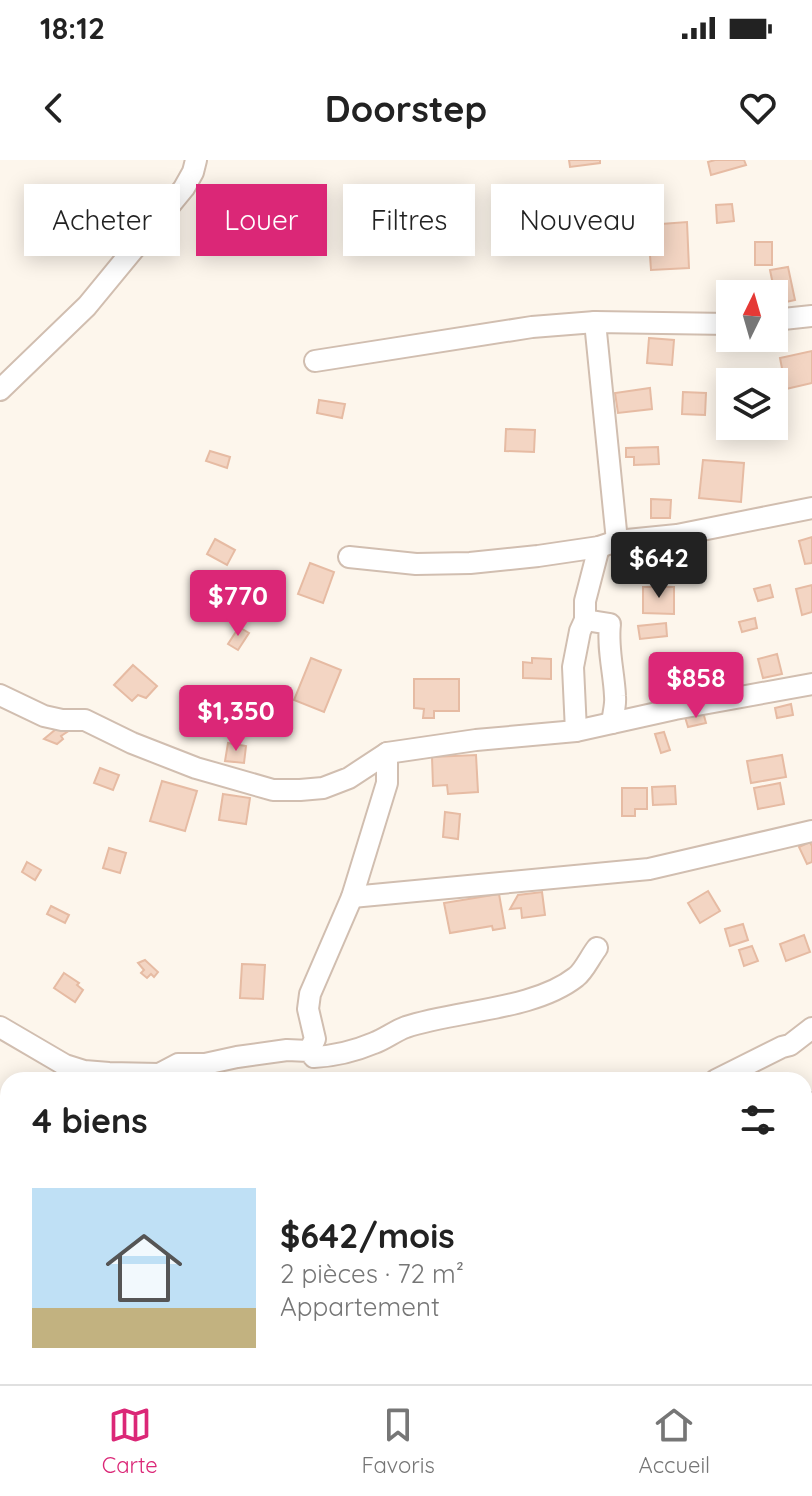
<!DOCTYPE html>
<html lang="fr">
<head>
<meta charset="utf-8">
<style>
  :root { --surface:#fff; --page:#f6f6f6; --text:#222; --muted:#767676; --line:#e0e0e0; --accent:#db2777 }
  body { margin:0; font-family:Quicksand,sans-serif; background:var(--page); color:var(--text); height:100vh; display:flex; flex-direction:column; font-size:30px; white-space:nowrap }
  * { box-sizing:border-box; margin:0 }
  p { font-size:26px; color:var(--muted) }
  .icon { flex:none; width:44px; height:44px; fill:none; stroke:currentColor; stroke-width:2; stroke-linecap:round; stroke-linejoin:round }
  .map { position:relative; flex:1; overflow:hidden }
  .details { position:absolute; left:0px; top:912px; width:812px; height:312px; display:flex; flex-direction:column; background:var(--surface); border-radius:24px 24px 0 0; box-shadow:0 4px 20px #0003 }
  .details>* { flex:none }
  .banner { position:absolute; left:24px; top:24px; width:764px; height:72px; display:flex; gap:16px }
  .needle { width:52px; rotate:5deg }
  .fabs { position:absolute; left:716px; top:120px; display:grid; gap:16px }
  .fabs a { display:grid; place-items:center; width:72px; height:72px; border-radius:0px; background:var(--surface); box-shadow:0 4px 20px #0003; font-size:40px }
  .price { position:absolute; translate:-50% -68px; padding:0 18px; border-radius:8px; background:var(--accent); color:#fff; font-size:26px; line-height:52px; filter:drop-shadow(0 2px 4px #0008) }
  .price::after { content:''; position:absolute; left:50%; top:48px; width:24px; height:18px; margin-left:-12px; background:inherit; clip-path:polygon(0 0,100% 0,50% 100%) }
  .price.active { background:#222; color:#fff }
  ul { padding:0; list-style:none }
  li { display:flex; align-items:center; gap:24px; height:200px; padding:0 32px }
  li+li { border-top:2px solid var(--line) }
  li span { display:grid; place-items:center; flex:none; width:224px; height:160px; border-radius:0px; color:#555 }
  li>.icon { margin-inline-start:auto }
  span .icon { width:96px; height:96px; fill:#fffc; stroke-width:1 }
  li b { font-size:34px }
  h2 { display:flex; justify-content:space-between; align-items:center; height:96px; padding:0 32px; font-size:34px }
  .pill { padding:0 28px; border-radius:0px; background:var(--surface); box-shadow:0 4px 20px #0003; font-size:28px; line-height:72px }
  .pill.active { background:var(--accent); color:#fff }
  .status { display:flex; justify-content:space-between; align-items:center; height:56px; padding:0 40px; background:var(--surface); direction:ltr }
  .status svg { height:22px; fill:currentColor }
  header { display:flex; justify-content:space-between; align-items:center; height:104px; padding:0 32px; background:var(--surface); font-size:36px; font-weight:800 }
  .menu { display:flex; justify-content:space-around; align-items:center; height:112px; border-top:2px solid var(--line); background:var(--surface); font-size:22px; color:var(--muted) }
  .menu a { display:grid; justify-items:center; gap:4px }
  .menu .active { color:var(--accent) }
  .map>svg:first-child { display:block }
  .building { fill:#f3d5c3; stroke:#e6bba3; stroke-width:2 }
  .lines { fill:none; stroke-linecap:round; stroke-linejoin:round }
  .minor-casing { stroke:#d1beb0; stroke-width:24 }
  .minor { stroke:#fff; stroke-width:20 }
</style>
</head>
<body>
<div class="status"><b>18:12</b><svg viewBox="0 0 49 12"><path d="M0 12V9h3v3zM5 12V6h3v6zM10 12V3h3v9zM15 12V0h3v12zM26 1h20v11H26zM47 4h2v5h-2z"/></svg></div>
<header><svg class="icon" aria-label="back" viewBox="0 0 24 24"><path d="M15 5l-7 7 7 7"/></svg>Doorstep<svg class="icon" aria-label="heart" viewBox="0 0 24 24"><path d="M12 20l-8-8c-3-5 5-10 8-4 3-6 11-1 8 4z"/></svg></header>
<div class="map">
<svg width="812" height="1224" viewBox="0 0 812 1224">
  <rect width="100%" height="100%" fill="#fdf6ec"/>
  <g class="building">
    <polygon points="569,0 600,0 600,3 570,7"/>
    <polygon points="715,0 744,0 746,5 711,15 708,2"/>
    <polygon points="732,44 734,61 717,63 716,45"/>
    <polygon points="687,62 689,108 651,110 648,65"/>
    <rect x="755" y="82" width="17" height="23"/>
    <polygon points="788,107 795,140 777,144 770,110"/>
    <polygon points="649,178 674,180 672,205 647,203"/>
    <polygon points="812,191 812,223 786,229 780,198"/>
    <polygon points="650,228 652,249 618,253 615,233"/>
    <polygon points="683,232 706,233 705,255 682,254"/>
    <polygon points="319,240 345,244 342,258 317,253"/>
    <polygon points="506,269 535,270 534,292 505,291"/>
    <polygon points="658,287 659,304 634,305 634,297 626,297 626,288"/>
    <polygon points="210,291 230,297 227,308 206,301"/>
    <polygon points="703,300 744,303 741,342 699,338"/>
    <polygon points="651,339 671,340 670,358 651,358"/>
    <polygon points="812,377 812,403 805,404 799,381"/>
    <polygon points="215,379 235,390 227,405 207,394"/>
    <polygon points="672,386 674,398 654,401 648,390"/>
    <polygon points="310,403 334,412 323,443 298,434"/>
    <polygon points="770,425 773,437 758,441 754,429"/>
    <polygon points="812,425 812,452 802,455 796,429"/>
    <polygon points="643,427 674,427 674,454 643,453"/>
    <polygon points="755,458 757,468 742,472 739,462"/>
    <polygon points="666,463 667,476 640,479 638,466"/>
    <polygon points="239,467 249,473 238,490 228,484"/>
    <polygon points="777,494 782,514 763,518 758,499"/>
    <polygon points="311,498 341,510 324,552 294,540"/>
    <polygon points="532,498 551,499 551,519 523,518 523,502 532,503"/>
    <polygon points="133,505 157,526 146,538 138,535 132,541 114,525"/>
    <polygon points="414,519 459,519 459,551 434,551 434,558 423,558 424,549 414,548"/>
    <polygon points="791,544 793,555 777,558 775,548"/>
    <polygon points="703,552 706,563 688,567 685,557"/>
    <polygon points="61,565 70,570 61,576 63,579 57,584 44,579"/>
    <polygon points="664,572 670,590 661,593 655,574"/>
    <polygon points="228,583 246,586 244,603 225,601"/>
    <polygon points="476,595 478,632 448,634 447,625 433,626 432,597"/>
    <polygon points="782,595 786,617 751,623 747,601"/>
    <polygon points="100,608 119,615 113,630 94,623"/>
    <polygon points="162,621 197,631 185,671 150,661"/>
    <polygon points="780,623 784,644 758,649 754,628"/>
    <polygon points="675,626 676,644 653,645 652,627"/>
    <polygon points="622,628 647,628 647,649 635,649 635,656 622,656"/>
    <polygon points="223,634 250,638 246,664 219,660"/>
    <polygon points="445,652 460,654 458,679 443,677"/>
    <polygon points="810,682 812,686 812,702 807,704 799,687"/>
    <polygon points="109,688 126,693 120,713 103,708"/>
    <polygon points="27,702 41,710 35,720 22,712"/>
    <polygon points="708,731 720,751 700,763 688,743"/>
    <polygon points="542,732 545,755 522,758 521,748 510,749 518,735"/>
    <polygon points="499,734 505,768 493,770 492,766 450,773 444,743"/>
    <polygon points="51,746 69,755 65,763 47,754"/>
    <polygon points="743,764 748,780 730,786 725,769"/>
    <polygon points="804,775 810,792 786,801 780,784"/>
    <polygon points="752,786 758,801 744,806 739,790"/>
    <polygon points="145,800 158,812 154,817 151,814 147,818 141,813 144,810 138,803"/>
    <polygon points="242,804 265,805 263,839 240,838"/>
    <polygon points="64,813 79,823 77,825 83,830 75,842 54,828"/>
  </g>
  <g class="lines">
    <defs>
      <g id="minor">
        <polyline points="774,160 812,156"/>
        <polyline points="595,162 617,381"/>
        <polyline points="315,201 532,167 595,162 730,164"/>
        <polyline points="0,230 87,146 184,28 193,12 196,0"/>
        <polyline points="349,397 416,404 470,403 538,396 599,387 617,381 677,375 812,348"/>
        <path d="M585,460L610,464C607,488 614,512 615,536C616,545 613,554 612,563"/>
        <polyline points="0,535 44,556 62,560 85,560 132,583 196,608 273,630 300,630 323,628 349,618 387,593 476,580 576,571 675,549 812,524"/>
        <polyline points="576,571 573,507 580,471 585,460 585,441 599,387"/>
        <polyline points="352,737 649,709 812,671"/>
        <path d="M0,867L65,905L84,911L109,913L159,914L178,904H205L237,897L287,890L309,891L314,897C335,896 355,891 374,883C385,879 395,871 406,867C457,850 534,850 576,817C584,811 590,797 597,788"/>
        <polyline points="309,891 315,879 308,849 310,834 352,737 387,623 387,593"/>
        <polyline points="716,920 782,887 790,885 812,868"/>
        <polyline points="804,952 812,943"/>
        <polyline points="201,1216 202,1224"/>
        <polyline points="442,1224 450,1216"/>
        <polyline points="626,1224 629,1216"/>
      </g>
    </defs>
    <use href="#minor" class="minor-casing"/>
    <use href="#minor" class="minor"/>
  </g>
</svg>
<div class="fabs">
<a><svg class="needle" viewBox="-14 -14 28 28"><path d="M0-13l5 13h-10z" fill="#e53935"/><path d="M0 13l5-13h-10z" fill="#767676"/></svg></a>
<a><svg class="icon" aria-label="layers" viewBox="0 0 24 24"><path d="M12 4l9 5-9 5-9-5zM3 14l9 5 9-5"/></svg></a>
</div>
<b class="price active" style="left:659px;top:440px">$642</b>
<b class="price" style="left:238px;top:478px">$770</b>
<b class="price" style="left:696px;top:560px">$858</b>
<b class="price" style="left:236px;top:593px">$1,350</b>
<div class="banner">
<a class="pill">Acheter</a>
<a class="pill active">Louer</a>
<a class="pill">Filtres</a>
<a class="pill">Nouveau</a>
</div>
<section class="details">
<h2>4 biens<svg class="icon" aria-label="filters" viewBox="0 0 24 24"><path d="M4 7h16M4 17h16"/><circle cx="9" cy="7" r="2"/><circle cx="15" cy="17" r="2"/></svg></h2>
<ul>
<li><span style="background:linear-gradient(#bfe0f5 75%,#c2b280 0)"><svg class="icon" aria-label="home" viewBox="0 0 24 24"><path d="M3 11l9-7 9 7M6 9v11h12V9"/></svg></span><div><b>$642/mois</b><p>2 pièces · 72 m²</p><p>Appartement</p></div></li>
</ul>
</section>
</div>
<nav class="menu">
<a class="active"><svg class="icon" aria-label="map" viewBox="0 0 24 24"><path d="M3 6l6-2 6 2 6-2v14l-6 2-6-2-6 2zM9 4v14M15 6v14"/></svg>Carte</a>
<a><svg class="icon" aria-label="saved" viewBox="0 0 24 24"><path d="M7 4h10v16l-5-4-5 4z"/></svg>Favoris</a>
<a><svg class="icon" aria-label="home" viewBox="0 0 24 24"><path d="M3 11l9-7 9 7M6 9v11h12V9"/></svg>Accueil</a>
</nav>
</body>
</html>
